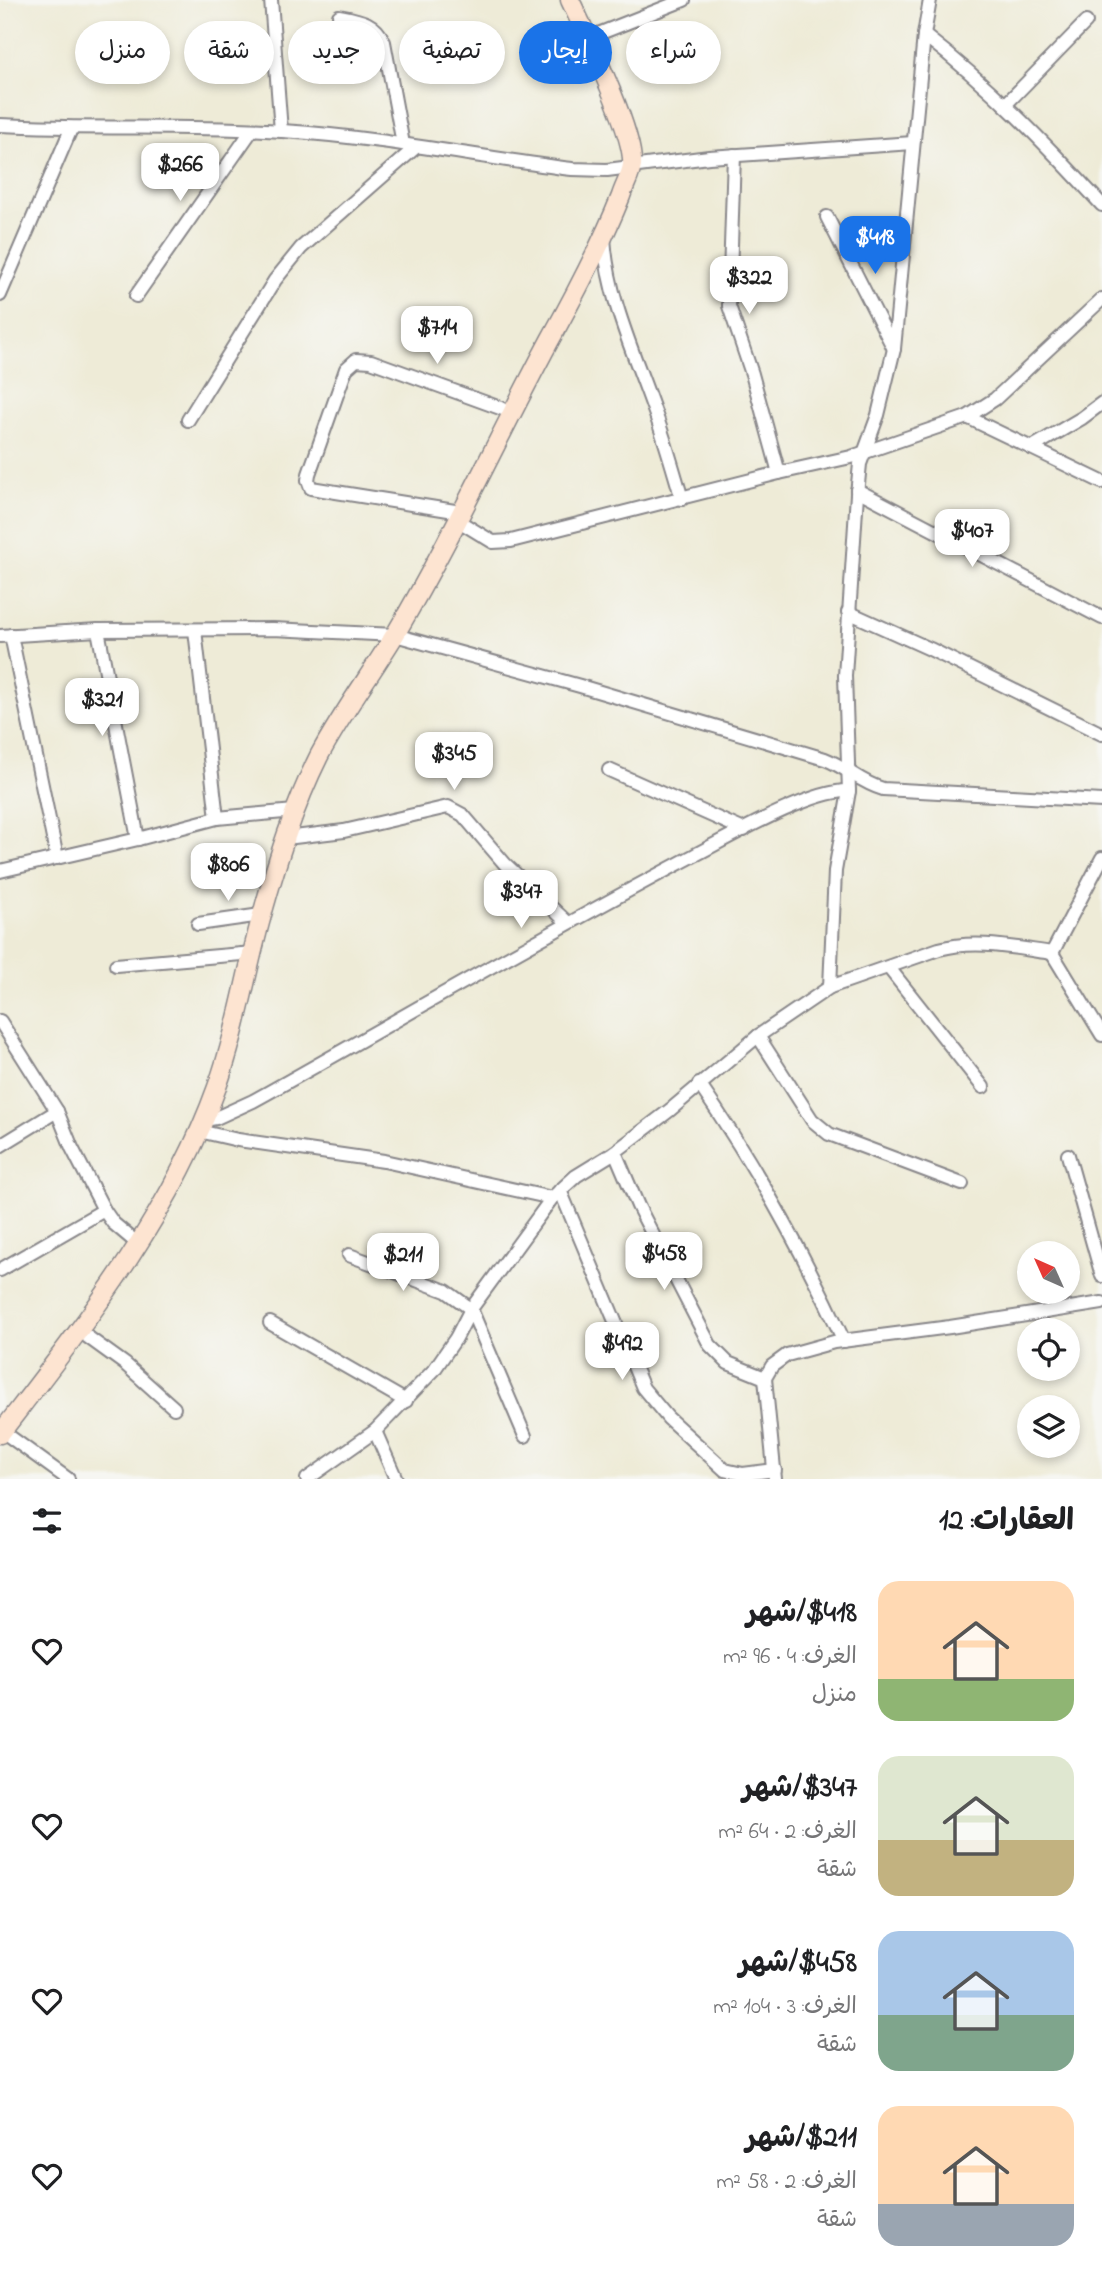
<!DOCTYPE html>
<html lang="ar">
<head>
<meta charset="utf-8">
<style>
  :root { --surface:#fff; --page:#f2f2f2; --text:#202124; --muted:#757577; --accent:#1a73e8 }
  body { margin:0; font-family:"Indie Flower","Playpen Sans Arabic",sans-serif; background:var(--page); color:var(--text); direction:rtl; height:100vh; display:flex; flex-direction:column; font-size:26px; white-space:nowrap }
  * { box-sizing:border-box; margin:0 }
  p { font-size:23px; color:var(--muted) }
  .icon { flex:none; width:38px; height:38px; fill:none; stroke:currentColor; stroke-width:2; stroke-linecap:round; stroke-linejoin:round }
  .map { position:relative; height:1479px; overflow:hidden; direction:ltr }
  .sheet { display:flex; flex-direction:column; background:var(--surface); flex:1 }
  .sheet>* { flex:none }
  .hud { position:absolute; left:21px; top:21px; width:700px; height:63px; direction:rtl; display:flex; gap:14px }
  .needle { width:46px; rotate:315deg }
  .buttons { position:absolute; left:1017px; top:1241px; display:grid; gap:14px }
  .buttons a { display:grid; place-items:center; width:63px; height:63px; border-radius:50%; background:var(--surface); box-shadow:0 4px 10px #0003; font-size:35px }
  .price { position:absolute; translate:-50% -60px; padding:0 16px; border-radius:14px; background:#fff; color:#222; font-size:23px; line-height:46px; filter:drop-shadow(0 2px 4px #0008) }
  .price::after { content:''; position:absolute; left:50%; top:42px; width:21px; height:16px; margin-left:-10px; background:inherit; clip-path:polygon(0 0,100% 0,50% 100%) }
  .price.active { background:var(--accent); color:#fff }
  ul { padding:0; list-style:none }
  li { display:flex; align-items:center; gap:21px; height:175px; padding:0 28px }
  li span { display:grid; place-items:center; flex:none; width:196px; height:140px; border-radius:21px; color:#555 }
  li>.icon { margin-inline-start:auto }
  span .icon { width:84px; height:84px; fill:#fffc; stroke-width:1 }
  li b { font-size:30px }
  h2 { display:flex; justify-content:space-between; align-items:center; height:84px; padding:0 28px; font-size:30px }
  .pill { padding:0 24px; border-radius:32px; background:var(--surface); box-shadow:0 4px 10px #0003; font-size:24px; line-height:63px }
  .pill.active { background:var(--accent); color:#fff }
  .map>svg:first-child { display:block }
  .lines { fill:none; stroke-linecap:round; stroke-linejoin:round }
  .street-casing { stroke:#888689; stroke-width:16 }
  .secondary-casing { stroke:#888689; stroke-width:21 }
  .street { stroke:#fff; stroke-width:12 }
  .secondary { stroke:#fde4d1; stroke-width:18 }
</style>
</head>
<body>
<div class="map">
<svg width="1102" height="1479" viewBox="0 0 1102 1479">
  <rect width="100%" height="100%" fill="#f6f6f2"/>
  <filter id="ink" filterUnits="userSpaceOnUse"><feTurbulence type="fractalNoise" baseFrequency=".0143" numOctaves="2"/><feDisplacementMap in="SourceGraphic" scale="14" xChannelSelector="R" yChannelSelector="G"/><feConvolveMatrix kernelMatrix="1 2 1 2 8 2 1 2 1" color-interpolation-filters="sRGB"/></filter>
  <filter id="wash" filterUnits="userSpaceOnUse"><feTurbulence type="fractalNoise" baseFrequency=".00686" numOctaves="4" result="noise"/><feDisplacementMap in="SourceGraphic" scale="28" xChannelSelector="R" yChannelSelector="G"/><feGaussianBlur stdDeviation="1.57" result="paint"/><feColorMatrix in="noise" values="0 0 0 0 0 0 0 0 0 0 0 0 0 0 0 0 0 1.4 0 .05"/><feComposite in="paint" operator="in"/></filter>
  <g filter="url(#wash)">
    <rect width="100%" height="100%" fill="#eeebd7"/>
  </g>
  <g filter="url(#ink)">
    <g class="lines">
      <defs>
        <g id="street">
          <polyline points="271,0 281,131"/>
          <path d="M339,16C360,20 375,22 384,42L403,144"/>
          <path d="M924,35C990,86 1046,144 1102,205"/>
          <polyline points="588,38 684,0"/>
          <polyline points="1006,104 1086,22"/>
          <path d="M0,125C94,130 188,125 282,131C379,137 476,157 572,169L607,170L709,157L913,143"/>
          <polyline points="734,155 729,306 752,374 779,473"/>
          <polyline points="827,217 894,349"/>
          <path d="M604,238C608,299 634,353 654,410C665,439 673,469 682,499"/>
          <polyline points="0,295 71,129"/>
          <polyline points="136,296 252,130"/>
          <polyline points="967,417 1102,482"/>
          <polyline points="188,420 275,280 301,248 416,147"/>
          <polyline points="1031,448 1082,418 1102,403"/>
          <polyline points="857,490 1102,618"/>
          <polyline points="461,512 311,488 308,480 309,474 346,369 356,360 371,361 514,413"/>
          <polyline points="457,520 493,542 511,541 779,473 851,457 967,417 995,399 1102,299"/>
          <polyline points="848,612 930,649 1102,734"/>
          <polyline points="98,630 138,839"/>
          <polyline points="195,630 217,818"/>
          <polyline points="11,635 57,858"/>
          <path d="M0,636L98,630L273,629L395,635L580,686L825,759C846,767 861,783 883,789L1102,801"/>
          <polyline points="609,770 744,830"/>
          <polyline points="286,838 344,831 448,807 463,815 505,864 568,923"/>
          <polyline points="0,871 138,839 217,818 295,811"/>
          <polyline points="198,924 261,915"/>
          <polyline points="1052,953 1102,858"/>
          <polyline points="1052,953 1102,1035"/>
          <polyline points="116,965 253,953"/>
          <polyline points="889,968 983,1087"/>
          <polyline points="830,987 835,871 849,791 845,676 857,494 860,464 878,415 894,349 924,35 930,0"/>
          <polyline points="0,1021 57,1111 72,1148 104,1210"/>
          <polyline points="758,1036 812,1120 829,1134 962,1184"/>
          <path d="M699,1084C755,1165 803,1252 844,1341"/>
          <path d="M204,1120L216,1118L253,1101C400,1019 545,934 693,856C728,838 812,789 849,791"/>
          <polyline points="199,1131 238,1140 384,1161 552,1198"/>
          <polyline points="0,1146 57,1111"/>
          <polyline points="615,1152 638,1206 710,1345 728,1363 765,1378"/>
          <polyline points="1068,1155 1102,1276"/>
          <polyline points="560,1190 643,1388 668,1418 725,1470 743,1474 775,1470"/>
          <polyline points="349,1255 446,1291 471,1309 525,1436"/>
          <polyline points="0,1270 104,1210 113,1223 138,1244"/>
          <polyline points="270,1323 406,1401"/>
          <polyline points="78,1330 125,1364 174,1408"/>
          <polyline points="2,1431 68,1479"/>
          <polyline points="375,1431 396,1479"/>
          <path d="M307,1479L375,1431L434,1370L456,1338L471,1309L552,1198L576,1176L615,1152L670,1110L758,1036L830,987L939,949C976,939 1015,948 1052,953"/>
          <polyline points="775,1479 765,1378 772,1366 787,1355 834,1342 950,1327 1102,1303"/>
        </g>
        <path id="secondary" d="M0,1434C83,1326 171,1216 217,1087C237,1031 246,972 262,915C277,861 294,806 319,756C342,713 371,674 396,633C452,538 498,437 550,340C576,293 601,246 621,196C624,186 631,175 632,165C635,134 585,32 570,0"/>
      </defs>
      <use href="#street" class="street-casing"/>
      <use href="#secondary" class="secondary-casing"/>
      <use href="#street" class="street"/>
      <use href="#secondary" class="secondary"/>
    </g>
  </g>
</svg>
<div class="buttons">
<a><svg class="needle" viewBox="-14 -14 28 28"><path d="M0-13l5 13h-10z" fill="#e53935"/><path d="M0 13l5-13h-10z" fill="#757577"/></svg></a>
<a><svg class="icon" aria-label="locate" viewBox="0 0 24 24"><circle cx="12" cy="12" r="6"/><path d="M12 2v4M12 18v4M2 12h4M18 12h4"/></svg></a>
<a><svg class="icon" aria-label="layers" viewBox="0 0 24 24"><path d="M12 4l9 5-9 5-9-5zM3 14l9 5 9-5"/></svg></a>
</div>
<b class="price" style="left:180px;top:203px">$266</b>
<b class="price active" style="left:875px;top:276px">$418</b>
<b class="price" style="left:749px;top:316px">$322</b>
<b class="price" style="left:437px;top:366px">$714</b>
<b class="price" style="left:972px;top:569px">$407</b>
<b class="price" style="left:102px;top:738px">$321</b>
<b class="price" style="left:454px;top:792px">$345</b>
<b class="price" style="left:228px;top:903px">$806</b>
<b class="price" style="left:521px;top:930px">$347</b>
<b class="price" style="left:664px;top:1292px">$458</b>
<b class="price" style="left:403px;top:1293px">$211</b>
<b class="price" style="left:622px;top:1382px">$492</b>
<div class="hud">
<a class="pill">شراء</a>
<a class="pill active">إيجار</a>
<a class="pill">تصفية</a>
<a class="pill">جديد</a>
<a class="pill">شقة</a>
<a class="pill">منزل</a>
</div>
</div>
<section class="sheet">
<h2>العقارات: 12<svg class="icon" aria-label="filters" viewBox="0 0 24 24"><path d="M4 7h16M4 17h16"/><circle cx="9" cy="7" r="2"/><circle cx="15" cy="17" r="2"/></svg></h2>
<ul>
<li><span style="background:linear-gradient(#ffd9b3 70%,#8fb573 0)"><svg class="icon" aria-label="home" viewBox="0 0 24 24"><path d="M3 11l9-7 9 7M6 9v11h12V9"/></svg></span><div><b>$418/شهر</b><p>الغرف: 4 · 96 m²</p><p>منزل</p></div><svg class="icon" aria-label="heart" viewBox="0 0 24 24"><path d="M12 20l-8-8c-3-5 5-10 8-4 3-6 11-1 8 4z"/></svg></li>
<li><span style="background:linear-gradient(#dfe7d0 60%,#c2b280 0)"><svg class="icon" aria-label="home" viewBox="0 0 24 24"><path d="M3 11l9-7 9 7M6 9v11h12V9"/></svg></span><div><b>$347/شهر</b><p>الغرف: 2 · 64 m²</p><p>شقة</p></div><svg class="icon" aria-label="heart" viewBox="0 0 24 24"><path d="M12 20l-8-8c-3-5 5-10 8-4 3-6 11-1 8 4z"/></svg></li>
<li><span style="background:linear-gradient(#a9c7e8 60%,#7fa58c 0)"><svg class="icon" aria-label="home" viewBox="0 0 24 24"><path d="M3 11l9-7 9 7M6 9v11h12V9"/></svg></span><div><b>$458/شهر</b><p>الغرف: 3 · 104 m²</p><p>شقة</p></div><svg class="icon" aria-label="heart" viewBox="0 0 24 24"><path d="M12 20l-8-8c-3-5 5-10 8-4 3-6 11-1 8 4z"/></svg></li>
<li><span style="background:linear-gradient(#ffd9b3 70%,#9aa5b1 0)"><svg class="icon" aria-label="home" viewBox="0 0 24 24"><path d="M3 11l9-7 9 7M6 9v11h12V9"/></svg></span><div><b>$211/شهر</b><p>الغرف: 2 · 58 m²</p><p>شقة</p></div><svg class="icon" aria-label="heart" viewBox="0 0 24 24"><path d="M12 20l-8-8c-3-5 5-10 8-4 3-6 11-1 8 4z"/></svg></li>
</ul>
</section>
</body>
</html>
